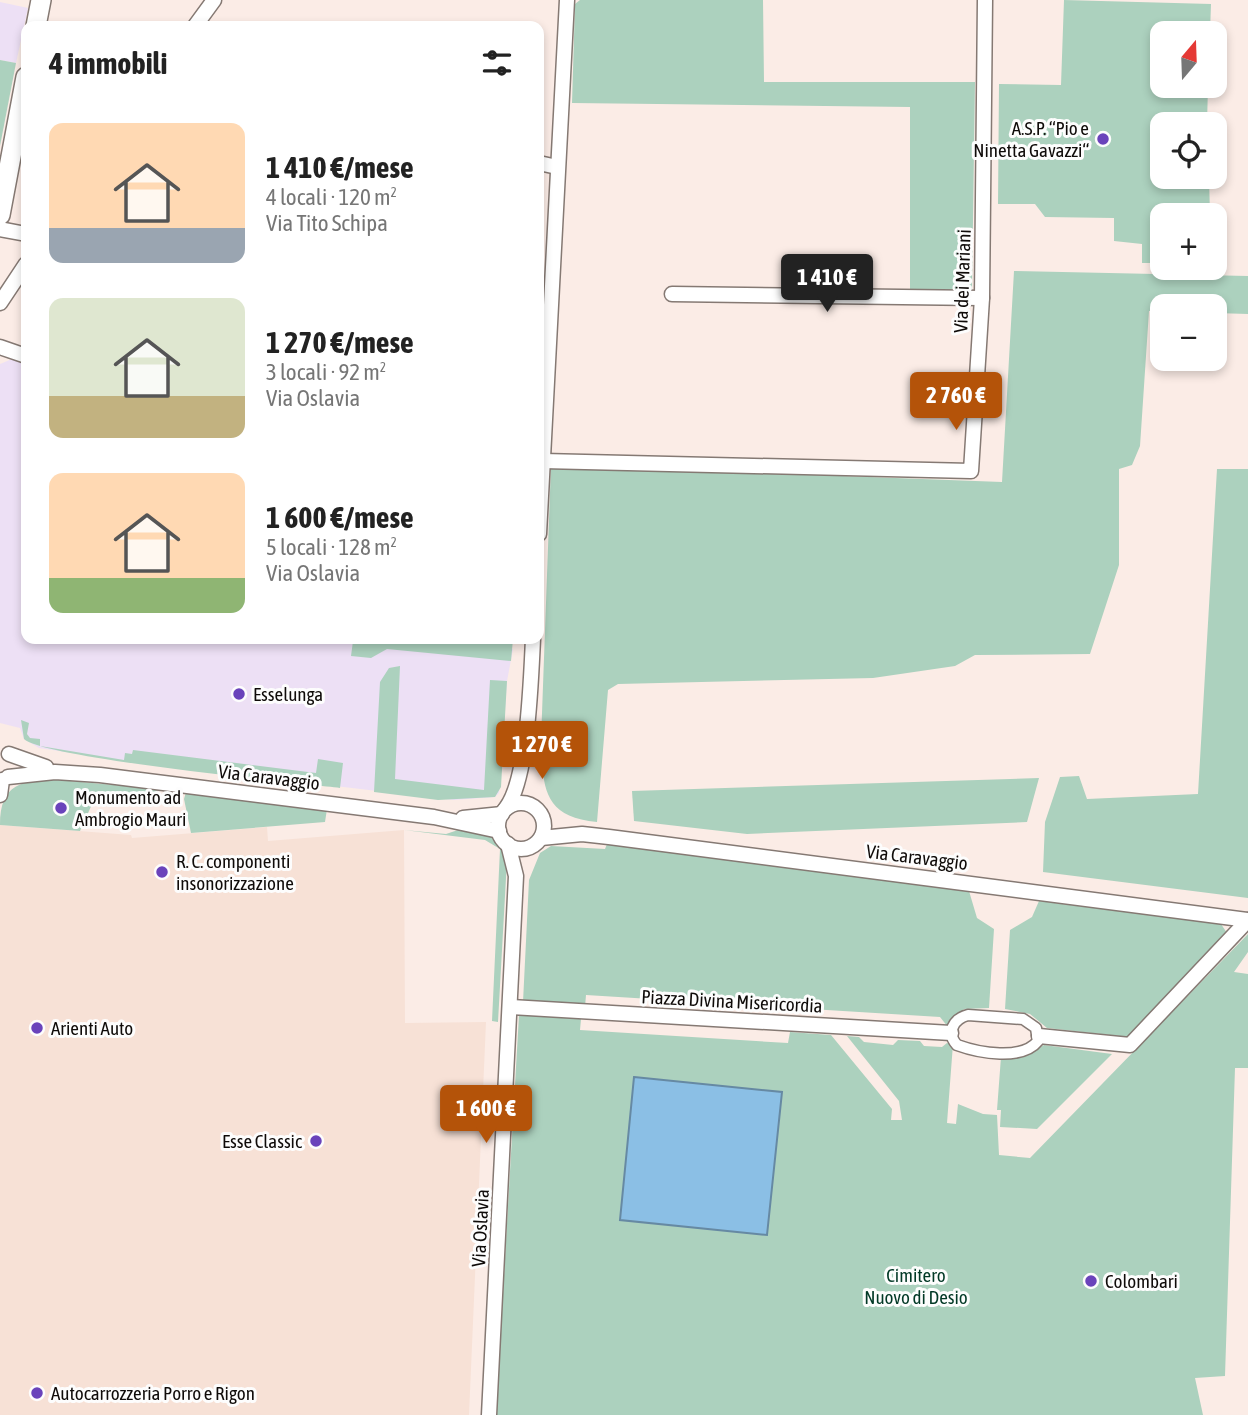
<!DOCTYPE html>
<html lang="it">
<head>
<meta charset="utf-8">
<style>
  :root { --surface:#fff; --page:#f2f2f2; --text:#222; --muted:#767676; --accent:#b45309 }
  body { margin:0; font-family:"Asap Condensed",sans-serif; background:var(--page); color:var(--text); height:100vh; display:flex; flex-direction:column; font-size:26px; white-space:nowrap }
  * { box-sizing:border-box; margin:0 }
  p { font-size:23px; color:var(--muted) }
  .icon { flex:none; width:38px; height:38px; fill:none; stroke:currentColor; stroke-width:2; stroke-linecap:round; stroke-linejoin:round }
  .map { position:relative; flex:1; overflow:hidden }
  .side { position:absolute; left:21px; top:21px; width:523px; height:623px; display:flex; flex-direction:column; background:var(--surface); border-radius:14px; box-shadow:0 4px 10px #0003 }
  .side>* { flex:none }
  .needle { width:46px; rotate:19deg }
  .tools { position:absolute; left:1150px; top:21px; display:grid; gap:14px }
  .tools a { display:grid; place-items:center; width:77px; height:77px; border-radius:14px; background:var(--surface); box-shadow:0 4px 10px #0003; font-size:35px }
  .price { position:absolute; translate:-50% -60px; padding:0 16px; border-radius:7px; background:var(--accent); color:#fff; font-size:23px; line-height:46px; filter:drop-shadow(0 2px 4px #0008) }
  .price::after { content:''; position:absolute; left:50%; top:42px; width:21px; height:16px; margin-left:-10px; background:inherit; clip-path:polygon(0 0,100% 0,50% 100%) }
  .price.selected { background:#222; color:#fff }
  ul { padding:0; list-style:none }
  li { display:flex; align-items:center; gap:21px; height:175px; padding:0 28px }
  li span { display:grid; place-items:center; flex:none; width:196px; height:140px; border-radius:14px; color:#555 }
  li>.icon { margin-inline-start:auto }
  span .icon { width:84px; height:84px; fill:#fffc; stroke-width:1 }
  li b { font-size:30px }
  h2 { display:flex; justify-content:space-between; align-items:center; height:84px; padding:0 28px; font-size:30px }
  .map>svg:first-child { display:block }
  .commercial { fill:#ede0f5 }
  .built { fill:#f7e1d6 }
  .green { fill:#acd1be }
  .water { fill:#8bbfe5; stroke:#6689a3; stroke-width:2 }
  .lines { fill:none; stroke-linecap:round; stroke-linejoin:round }
  .pedestrian-casing { stroke:#857973; stroke-width:13 }
  .minor-casing { stroke:#857973; stroke-width:17 }
  .secondary-casing { stroke:#857973; stroke-width:22 }
  .pedestrian { stroke:#fff; stroke-width:10 }
  .minor { stroke:#fff; stroke-width:14 }
  .secondary { stroke:#fff; stroke-width:19 }
  .poi-dot { fill:#6a43bb; stroke:#fdfdfd; stroke-width:2.5 }
  .labels { text-anchor:middle; dominant-baseline:central; stroke-width:6; stroke-linejoin:round; paint-order:stroke }
  .poi-label { font-size:19px; fill:#0f0b09; stroke:#fdfdfd; text-anchor:start }
  .street-label { font-size:19px; fill:#0f0b09; stroke:#fdfdfd }
  .park-label { font-size:19px; fill:#023926; stroke:#fdfdfd }
</style>
</head>
<body>
<div class="map">
<svg width="1248" height="1415" viewBox="0 0 1248 1415">
  <rect width="100%" height="100%" fill="#fbece6"/>
  <g class="commercial">
    <polygon points="0,2 28,8 16,63 0,60"/>
    <polygon points="12,359 26,363 26,639 406,639 513,649 507,681 499,793 495,797 454,800 132,762 39,748 24,739 20,728 0,723 0,364"/>
  </g>
  <polygon class="built" points="0,825 131,835 132,838 267,827 268,841 404,830 405,1023 486,1022 469,1415 0,1415"/>
  <g class="green">
    <polygon points="580,0 763,0 764,82 975,82 972,290 910,289 910,107 572,103 575,4"/>
    <polygon points="1064,0 1211,4 1210,33 1162,33 1162,86 1208,86 1207,124 1162,124 1162,177 1209,177 1210,215 1162,215 1162,263 1142,263 1142,244 1114,241 1114,218 1045,217 1035,204 998,204 999,84 1061,85"/>
    <polygon points="0,60 16,63 0,146"/>
    <path d="M1014,271L1248,276V314L1215,313L1214,306H1162V311H1149L1140,446L1132,465L1119,469V565L1090,654L975,655L955,666L873,678L618,684L608,690L597,822C542,817 543,786 541,741L551,465L1002,482Z"/>
    <polygon points="1217,469 1248,469 1248,898 1043,872 1045,822 1060,777 1079,776 1087,799 1198,794"/>
    <polygon points="339,639 372,639 391,644 409,640 406,639 513,639 511,661 387,649 371,658 351,656 353,641"/>
    <polygon points="400,666 395,779 484,790 490,680 507,681 501,787 495,797 438,800 374,792 380,682 389,668"/>
    <path d="M21,720L29,723L27,734L30,738L40,739V746L124,760L125,753L132,754L133,750L316,773L318,759L343,763L340,788C296,783 43,758 24,739Z"/>
    <polygon points="1039,778 1027,822 747,834 634,821 632,791"/>
    <path d="M59,780L158,789L156,797L93,802L80,831L0,825C0,783 22,780 59,780Z"/>
    <polygon points="186,792 327,809 325,822 191,833 184,799"/>
    <path d="M464,828C489,835 503,832 507,860L498,1022L492,1021L500,849L485,840L404,830L446,834Z"/>
    <polygon points="607,844 969,891 977,918 994,929 989,1008 964,1009 948,1027 940,1017 586,995 585,1007 523,1002 529,880 540,853 551,846 605,849"/>
    <polygon points="1039,901 1221,924 1227,933 1128,1037 1047,1028 1030,1014 1005,1009 1010,930 1032,917"/>
    <polygon points="1248,934 1248,952 1234,972 1248,974 1248,1068 1235,1068 1225,1376 1195,1378 1203,1415 496,1415 519,1015 581,1019 580,1030 788,1043 790,1032 831,1035 892,1109 891,1120 902,1120 899,1101 847,1036 859,1037 864,1042 893,1045 898,1040 920,1041 924,1046 942,1047 947,1043 953,1044 947,1123 956,1124 958,1104 983,1114 997,1115 999,1155 1030,1158"/>
    <polygon points="1044,1045 1112,1054 1037,1129 1000,1127 1001,1110 997,1110 1001,1057 1024,1057"/>
  </g>
  <polygon class="water" points="634,1077 782,1092 767,1235 620,1220"/>
  <g class="lines">
    <defs>
      <g id="pedestrian">
        <polyline points="1214,133 1219,133"/>
        <path d="M968,1015L1023,1019L1036,1028L1038,1041C1022,1061 979,1053 957,1045C946,1033 953,1019 968,1015Z"/>
      </g>
      <g id="minor">
        <polyline points="195,26 214,0"/>
        <polyline points="539,163 557,167"/>
        <polyline points="0,229 26,234"/>
        <polyline points="672,294 982,298"/>
        <polyline points="0,303 26,264"/>
        <polyline points="0,347 26,356"/>
        <polyline points="543,461 971,471 982,298 985,0"/>
        <polyline points="539,534 567,0"/>
        <polyline points="9,754 46,767"/>
        <polyline points="8,777 55,772 100,775 434,817 499,831"/>
        <polyline points="0,795 2,780"/>
        <circle cx="521" cy="826" r="23"/>
        <path d="M506,808C528,780 531,678 533,639"/>
        <polyline points="463,818 502,814"/>
        <polyline points="541,838 582,834 609,837 1248,920"/>
        <polyline points="511,1007 951,1033"/>
        <polyline points="1039,1036 1130,1045 1248,920"/>
        <polyline points="489,1415 516,876 508,844"/>
      </g>
      <g id="secondary">
        <polyline points="36,26 41,0"/>
        <polyline points="0,215 26,77"/>
      </g>
    </defs>
    <use href="#pedestrian" class="pedestrian-casing"/>
    <use href="#minor" class="minor-casing"/>
    <use href="#secondary" class="secondary-casing"/>
    <use href="#pedestrian" class="pedestrian"/>
    <use href="#minor" class="minor"/>
    <use href="#secondary" class="secondary"/>
  </g>
  <g class="poi-dot">
    <circle cx="1103" cy="139" r="7"/>
    <circle cx="239" cy="694" r="7"/>
    <circle cx="61" cy="808" r="7"/>
    <circle cx="162" cy="872" r="7"/>
    <circle cx="37" cy="1028" r="7"/>
    <circle cx="316" cy="1141" r="7"/>
    <circle cx="1091" cy="1281" r="7"/>
    <circle cx="37" cy="1393" r="7"/>
  </g>
  <g class="labels">
    <g class="poi-label">
      <text x="1089" y="128" text-anchor="end">A.S.P. “Pio e<tspan x="1089" dy="22">Ninetta Gavazzi“</tspan></text>
      <text x="253" y="694">Esselunga</text>
      <text x="75" y="797">Monumento ad<tspan x="75" dy="22">Ambrogio Mauri</tspan></text>
      <text x="176" y="861">R. C. componenti<tspan x="176" dy="22">insonorizzazione</tspan></text>
      <text x="51" y="1028">Arienti Auto</text>
      <text x="302" y="1141" text-anchor="end">Esse Classic</text>
      <text x="1105" y="1281">Colombari</text>
      <text x="51" y="1393">Autocarrozzeria Porro e Rigon</text>
    </g>
    <g class="street-label">
      <text transform="translate(962 281) rotate(-88)">Via dei Mariani</text>
      <text transform="translate(269 777) rotate(7)">Via Caravaggio</text>
      <text transform="translate(917 857) rotate(7)">Via Caravaggio</text>
      <text transform="translate(732 1001) rotate(3)">Piazza Divina Misericordia</text>
      <text transform="translate(480 1228) rotate(-87)">Via Oslavia</text>
    </g>
    <g class="park-label">
      <text x="916" y="1275">Cimitero<tspan x="916" dy="22">Nuovo di Desio</tspan></text>
    </g>
  </g>
</svg>
<div class="tools">
<a><svg class="needle" viewBox="-14 -14 28 28"><path d="M0-13l5 13h-10z" fill="#e53935"/><path d="M0 13l5-13h-10z" fill="#767676"/></svg></a>
<a><svg class="icon" aria-label="locate" viewBox="0 0 24 24"><circle cx="12" cy="12" r="6"/><path d="M12 2v4M12 18v4M2 12h4M18 12h4"/></svg></a>
<a>+</a>
<a>−</a>
</div>
<b class="price selected" style="left:827px;top:314px">1 410 €</b>
<b class="price" style="left:956px;top:432px">2 760 €</b>
<b class="price" style="left:542px;top:781px">1 270 €</b>
<b class="price" style="left:486px;top:1145px">1 600 €</b>
<section class="side">
<h2>4 immobili<svg class="icon" aria-label="filters" viewBox="0 0 24 24"><path d="M4 7h16M4 17h16"/><circle cx="9" cy="7" r="2"/><circle cx="15" cy="17" r="2"/></svg></h2>
<ul>
<li><span style="background:linear-gradient(#ffd9b3 75%,#9aa5b1 0)"><svg class="icon" aria-label="home" viewBox="0 0 24 24"><path d="M3 11l9-7 9 7M6 9v11h12V9"/></svg></span><div><b>1 410 €/mese</b><p>4 locali · 120 m²</p><p>Via Tito Schipa</p></div></li>
<li><span style="background:linear-gradient(#dfe7d0 70%,#c2b280 0)"><svg class="icon" aria-label="home" viewBox="0 0 24 24"><path d="M3 11l9-7 9 7M6 9v11h12V9"/></svg></span><div><b>1 270 €/mese</b><p>3 locali · 92 m²</p><p>Via Oslavia</p></div></li>
<li><span style="background:linear-gradient(#ffd9b3 75%,#8fb573 0)"><svg class="icon" aria-label="home" viewBox="0 0 24 24"><path d="M3 11l9-7 9 7M6 9v11h12V9"/></svg></span><div><b>1 600 €/mese</b><p>5 locali · 128 m²</p><p>Via Oslavia</p></div></li>
</ul>
</section>
</div>
</body>
</html>
